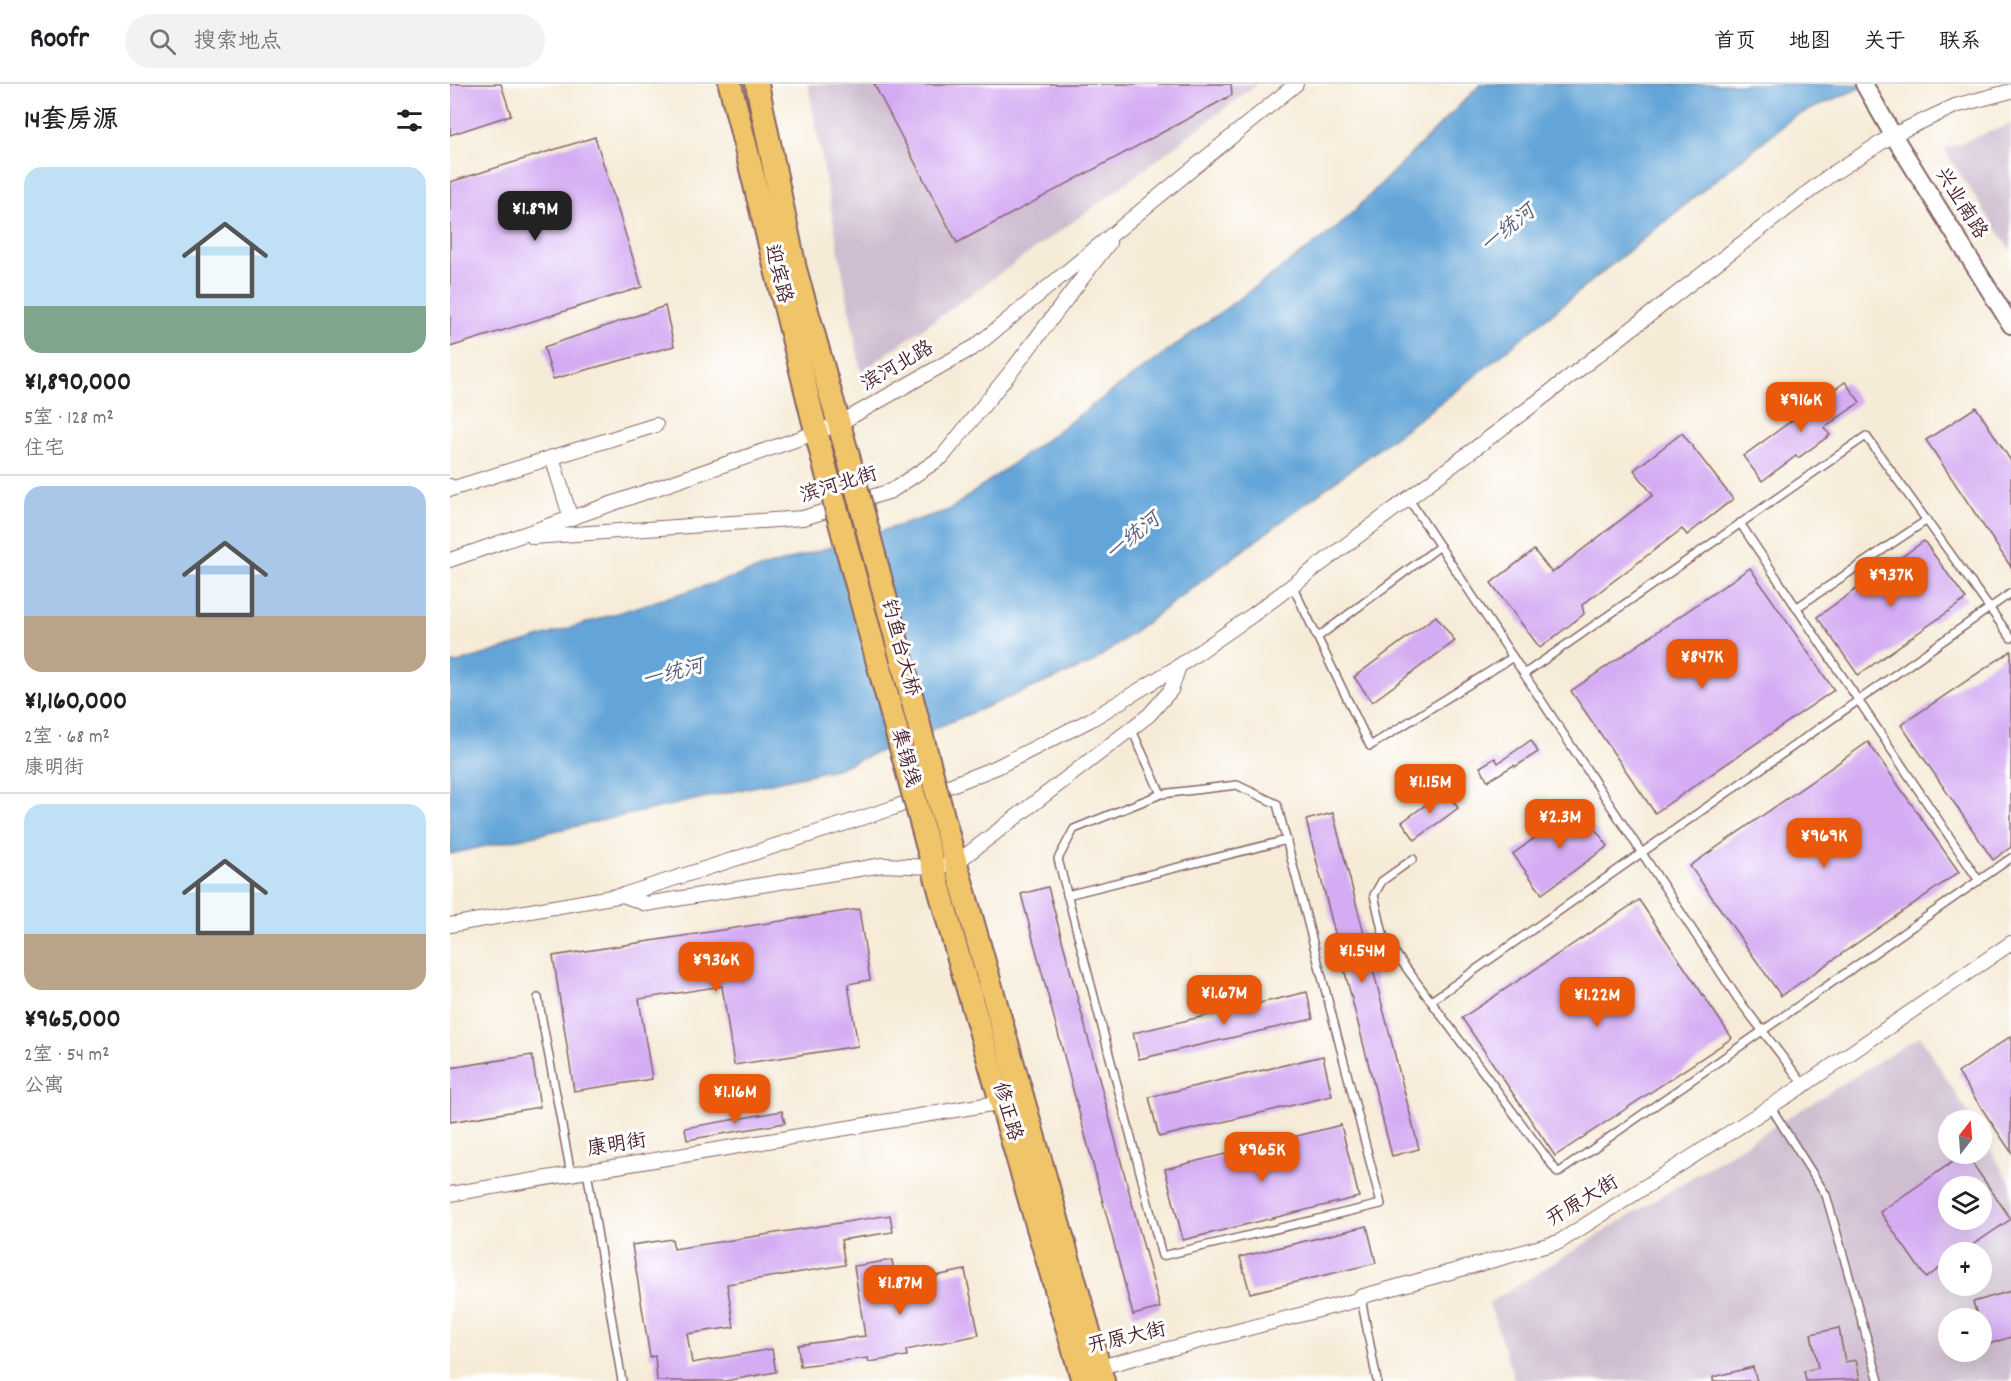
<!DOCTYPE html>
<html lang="zh">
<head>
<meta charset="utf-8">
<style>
  :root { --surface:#fff; --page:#f2f2f2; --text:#202124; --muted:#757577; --line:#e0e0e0; --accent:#ea580c }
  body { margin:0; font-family:Dekko,"LXGW WenKai TC",sans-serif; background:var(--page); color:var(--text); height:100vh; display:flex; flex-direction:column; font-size:22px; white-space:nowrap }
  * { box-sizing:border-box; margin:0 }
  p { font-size:20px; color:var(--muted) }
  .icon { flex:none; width:33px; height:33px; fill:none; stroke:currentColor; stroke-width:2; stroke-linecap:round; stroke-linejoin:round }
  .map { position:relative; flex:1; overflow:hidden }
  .side { display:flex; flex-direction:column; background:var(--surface); width:450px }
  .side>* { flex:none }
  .needle { width:39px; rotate:17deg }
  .fabs { position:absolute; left:1488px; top:1026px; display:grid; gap:12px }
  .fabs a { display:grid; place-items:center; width:54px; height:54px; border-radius:50%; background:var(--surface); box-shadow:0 6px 24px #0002; font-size:30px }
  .price { position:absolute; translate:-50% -51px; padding:0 14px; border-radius:12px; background:var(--accent); color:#fff; font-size:20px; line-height:39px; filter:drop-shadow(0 2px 3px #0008) }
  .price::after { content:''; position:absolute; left:50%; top:36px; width:18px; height:14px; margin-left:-9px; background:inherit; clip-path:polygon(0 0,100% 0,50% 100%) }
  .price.selected { background:#222; color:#fff }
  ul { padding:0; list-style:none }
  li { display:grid; align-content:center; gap:12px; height:318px; padding:0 24px }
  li+li { border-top:2px solid var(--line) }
  li span { display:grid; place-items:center; height:186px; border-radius:18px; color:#555 }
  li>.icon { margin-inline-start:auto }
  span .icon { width:108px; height:108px; fill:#fffc; stroke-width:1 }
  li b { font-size:26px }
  h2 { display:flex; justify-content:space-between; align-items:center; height:72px; padding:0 24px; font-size:26px }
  header { display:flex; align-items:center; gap:36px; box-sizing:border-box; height:84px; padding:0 30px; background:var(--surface); border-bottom:2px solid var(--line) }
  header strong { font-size:28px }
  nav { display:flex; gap:33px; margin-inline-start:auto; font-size:21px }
  .search { width:420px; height:54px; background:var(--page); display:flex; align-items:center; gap:15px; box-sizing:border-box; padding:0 21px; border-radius:33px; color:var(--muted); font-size:22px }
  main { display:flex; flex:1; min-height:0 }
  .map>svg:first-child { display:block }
  .industrial { fill:#cfbdd0; fill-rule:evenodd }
  .water { fill:#64a5d8; stroke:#576282; stroke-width:1.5 }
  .building { fill:#d4acf3; fill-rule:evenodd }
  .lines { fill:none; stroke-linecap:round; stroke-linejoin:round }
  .service-casing { stroke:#866667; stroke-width:10 }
  .minor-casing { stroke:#866667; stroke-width:16 }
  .tertiary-casing { stroke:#866667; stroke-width:20 }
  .trunk-casing { stroke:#866667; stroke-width:26 }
  .service { stroke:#fff; stroke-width:7 }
  .minor { stroke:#fff; stroke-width:14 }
  .tertiary { stroke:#fff; stroke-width:16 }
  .trunk { stroke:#f0c469; stroke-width:22 }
  .trunk-bridge-casing { stroke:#866667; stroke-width:26; stroke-linecap:butt }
  .trunk-bridge { stroke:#f0c469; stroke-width:22 }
  .labels { text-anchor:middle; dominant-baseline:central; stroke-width:6; stroke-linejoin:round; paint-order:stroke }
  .street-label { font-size:20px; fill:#4a1f2b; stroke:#fff }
  .water-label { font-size:21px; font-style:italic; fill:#565b79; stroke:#fff }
</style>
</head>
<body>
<header>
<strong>Roofr</strong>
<div class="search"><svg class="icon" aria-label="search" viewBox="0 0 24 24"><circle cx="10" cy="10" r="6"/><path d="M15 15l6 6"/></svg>搜索地点</div>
<nav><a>首页</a><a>地图</a><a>关于</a><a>联系</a></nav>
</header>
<main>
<section class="side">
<h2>14套房源<svg class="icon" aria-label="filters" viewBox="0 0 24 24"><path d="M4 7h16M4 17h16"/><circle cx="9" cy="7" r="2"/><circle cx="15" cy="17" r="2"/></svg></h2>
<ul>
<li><span style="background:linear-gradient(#bfe0f5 75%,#7fa58c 0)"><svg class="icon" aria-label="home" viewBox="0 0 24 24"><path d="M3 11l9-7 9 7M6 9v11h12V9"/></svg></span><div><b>¥1,890,000</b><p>5室 · 128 m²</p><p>住宅</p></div></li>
<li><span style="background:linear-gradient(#a9c7e8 70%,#b9a48a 0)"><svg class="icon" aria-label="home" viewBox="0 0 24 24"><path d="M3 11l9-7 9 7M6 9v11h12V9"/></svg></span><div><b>¥1,160,000</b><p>2室 · 68 m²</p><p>康明街</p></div></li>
<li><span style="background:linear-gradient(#bfe0f5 70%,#b9a48a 0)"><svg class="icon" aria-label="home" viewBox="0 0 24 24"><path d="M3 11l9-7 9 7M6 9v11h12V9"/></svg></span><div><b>¥965,000</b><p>2室 · 54 m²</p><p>公寓</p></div></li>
</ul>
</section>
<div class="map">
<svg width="1561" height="1297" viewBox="0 0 1561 1297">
  <rect width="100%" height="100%" fill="#fff"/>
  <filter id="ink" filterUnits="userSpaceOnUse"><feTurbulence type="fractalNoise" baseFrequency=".0167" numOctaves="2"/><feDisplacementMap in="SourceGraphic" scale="12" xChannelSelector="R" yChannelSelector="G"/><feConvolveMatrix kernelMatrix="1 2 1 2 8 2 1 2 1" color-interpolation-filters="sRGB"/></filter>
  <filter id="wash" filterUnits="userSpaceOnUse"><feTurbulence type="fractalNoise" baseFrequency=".008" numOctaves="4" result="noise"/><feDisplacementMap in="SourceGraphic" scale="24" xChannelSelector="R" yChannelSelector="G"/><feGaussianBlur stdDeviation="1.35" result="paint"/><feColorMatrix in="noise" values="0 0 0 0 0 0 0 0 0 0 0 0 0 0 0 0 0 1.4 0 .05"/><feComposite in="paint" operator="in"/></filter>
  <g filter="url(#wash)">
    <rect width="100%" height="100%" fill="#f6ebd7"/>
    <g class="industrial">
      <polygon points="358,0 807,0 644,123 411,288"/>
      <polygon points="1561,40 1561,167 1494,65"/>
      <path d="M1470,952L1522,1036H1498V1070H1532V1052L1561,1100V1297H1065L1039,1219ZM1498,1102H1532V1136H1498ZM1498,1168H1532V1202H1498ZM1498,1234H1532V1268H1498Z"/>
    </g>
    <polygon class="water" points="1031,0 1419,0 1343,33 1014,301 642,579 389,684 0,770 0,580 7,579 499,426 889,142"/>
    <g id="blocks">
      <g class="building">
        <polygon points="0,0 51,0 61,31 0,51"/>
        <polygon points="424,0 781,0 782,11 507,159"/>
        <polygon points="145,53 192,203 0,263 0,98"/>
        <polygon points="215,222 224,262 103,295 94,263"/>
        <polygon points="1395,298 1410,318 1374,344 1380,351 1348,374 1346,372 1312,397 1293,372"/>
        <polygon points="1526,323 1561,377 1561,483 1476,356"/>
        <polygon points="1232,349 1283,415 1237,451 1232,445 1132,521 1134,530 1090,564 1041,499 1084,466 1102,489 1203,411 1184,386"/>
        <polygon points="1474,457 1516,515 1408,591 1367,533"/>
        <polygon points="1300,484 1384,606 1205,729 1121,607"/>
        <polygon points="986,532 1005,557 922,618 904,593"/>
        <polygon points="1561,567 1561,763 1543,776 1451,641"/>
        <polygon points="1081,656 1088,668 1065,683 1064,681 1038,697 1030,683 1045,674 1048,679"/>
        <polygon points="1418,658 1509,788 1331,912 1240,782"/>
        <polygon points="996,706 1008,724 965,756 952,738"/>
        <polygon points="1128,722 1158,762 1092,810 1063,770"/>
        <polygon points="883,729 969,1065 942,1072 856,736"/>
        <polygon points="598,803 710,1224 683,1231 571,810"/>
        <polygon points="1189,816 1282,954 1105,1072 1012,934"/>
        <polygon points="409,825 420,896 398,900 408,962 284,981 272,902 189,915 202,995 124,1007 103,872"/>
        <polygon points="857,908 863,935 689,975 683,949"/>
        <polygon points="1561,952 1561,1068 1508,989"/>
        <polygon points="82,971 90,1023 0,1038 0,984"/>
        <polygon points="873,972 882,1012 709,1053 699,1013"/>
        <polygon points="332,1027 335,1039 237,1056 235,1044"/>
        <polygon points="891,1041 909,1113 733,1156 715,1085"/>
        <path d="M1514,1070H1516L1561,1135L1512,1168H1498V1178L1476,1194L1430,1128ZM1498,1102H1532V1136H1498Z"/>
        <polygon points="440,1131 443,1148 391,1156 395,1181 277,1200 284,1243 237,1250 242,1279 322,1265 326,1288 275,1297 207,1297 205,1272 200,1273 182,1161 222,1155 224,1165"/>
        <polygon points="917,1142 926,1179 800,1209 790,1173"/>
        <polygon points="442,1176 446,1200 515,1186 529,1251 456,1266 457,1272 419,1278 418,1274 350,1282 348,1261 415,1252 404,1182"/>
        <polygon points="1561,1207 1561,1253 1536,1261 1532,1247 1532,1234 1528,1234 1523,1218"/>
        <polygon points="1389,1244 1395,1278 1406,1276 1410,1295 1356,1297 1354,1287 1368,1284 1361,1250"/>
        <polygon points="1303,1283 1307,1297 1263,1297 1263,1293"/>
      </g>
    </g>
  </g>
  <g filter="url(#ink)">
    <use href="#blocks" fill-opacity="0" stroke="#866667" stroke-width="1.5"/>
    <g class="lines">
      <defs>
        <g id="service">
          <polyline points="958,414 1288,915 1354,1001"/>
          <polyline points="1290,439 1529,797"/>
          <polyline points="842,501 920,662 1063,573"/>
          <polyline points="1346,524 1477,436"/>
          <polyline points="868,553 990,462"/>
          <polyline points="1074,590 1416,352 1561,554"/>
          <polyline points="681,644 711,710 624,745 608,775 712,1172 931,1120 827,720 787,701 711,710"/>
          <polyline points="963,775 932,797 924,811 934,854 1108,1089 1561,774"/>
          <polyline points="617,811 837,756"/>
          <polyline points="88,914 121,1090"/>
          <polyline points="981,917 1561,509"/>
          <polyline points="1320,1022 1376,1111 1429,1297"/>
          <polyline points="137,1087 172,1297"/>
          <polyline points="911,1214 927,1297"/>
        </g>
        <g id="minor">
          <polyline points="102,373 121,435"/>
          <polyline points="0,402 1,405 206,341"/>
          <polyline points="83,453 353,434 441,407 492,373 563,285 659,159"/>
          <polyline points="0,476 365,349 390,339 526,262 846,0"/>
          <polyline points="173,811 196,820 433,781 483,783 506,779 699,631 721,606 729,582 804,530 1087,318 1379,92 1443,51 1505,22 1561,7"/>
          <polyline points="0,841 173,811 443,724 547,683 640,636 729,582"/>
          <polyline points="0,1110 553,1018"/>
          <polyline points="642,1285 911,1215 910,1213 1109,1158 1354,1001 1561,859"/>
        </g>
        <polyline id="tertiary" points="1414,0 1443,51 1561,241"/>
        <g id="trunk">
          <polyline points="280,0 374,379"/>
          <polyline points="307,0 345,185 398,372"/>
          <polyline points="499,755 653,1297"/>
          <polyline points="477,760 503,854 633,1297"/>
        </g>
      </defs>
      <use href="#service" class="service-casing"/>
      <use href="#minor" class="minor-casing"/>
      <use href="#tertiary" class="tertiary-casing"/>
      <use href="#trunk" class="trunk-casing"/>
      <use href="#service" class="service"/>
      <use href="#minor" class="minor"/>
      <use href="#tertiary" class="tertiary"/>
      <use href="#trunk" class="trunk"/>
      <defs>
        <g id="trunk-bridge">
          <polyline points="398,372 499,755"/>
          <polyline points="374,379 477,760"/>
        </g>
      </defs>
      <use href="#trunk-bridge" class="trunk-bridge-casing"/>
      <use href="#trunk-bridge" class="trunk-bridge"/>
    </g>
  </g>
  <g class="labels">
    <g class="street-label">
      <text transform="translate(1510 120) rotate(58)">兴业南路</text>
      <text transform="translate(327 190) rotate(76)">迎宾路</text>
      <text transform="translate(448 283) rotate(-30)">滨河北路</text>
      <text transform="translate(389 402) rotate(-17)">滨河北街</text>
      <text transform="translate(449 564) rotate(75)">钓鱼台大桥</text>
      <text transform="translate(454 674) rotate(75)">集锡线</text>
      <text transform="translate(556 1028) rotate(74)">修正路</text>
      <text transform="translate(167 1062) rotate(-9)">康明街</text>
      <text transform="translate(1133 1118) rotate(-31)">开原大街</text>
      <text transform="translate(677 1255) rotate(-13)">开原大街</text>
    </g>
    <g class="water-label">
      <text transform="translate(1059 146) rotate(-39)">一统河</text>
      <text transform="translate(684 454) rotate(-39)">一统河</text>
      <text transform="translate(223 591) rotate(-14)">一统河</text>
    </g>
  </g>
</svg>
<div class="fabs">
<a><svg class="needle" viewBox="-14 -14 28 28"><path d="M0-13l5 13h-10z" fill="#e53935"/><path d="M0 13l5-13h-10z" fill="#757577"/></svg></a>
<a><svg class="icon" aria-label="layers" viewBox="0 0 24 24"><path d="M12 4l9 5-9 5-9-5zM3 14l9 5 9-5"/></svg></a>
<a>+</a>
<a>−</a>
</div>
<b class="price selected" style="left:85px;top:158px">¥1.89M</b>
<b class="price" style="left:1351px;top:349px">¥916K</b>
<b class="price" style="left:1441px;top:524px">¥937K</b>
<b class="price" style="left:1252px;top:606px">¥847K</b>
<b class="price" style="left:980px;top:731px">¥1.15M</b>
<b class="price" style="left:1110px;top:766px">¥2.3M</b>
<b class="price" style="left:1374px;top:785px">¥969K</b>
<b class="price" style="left:912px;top:900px">¥1.54M</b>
<b class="price" style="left:266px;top:909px">¥936K</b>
<b class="price" style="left:774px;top:942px">¥1.67M</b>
<b class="price" style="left:1147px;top:944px">¥1.22M</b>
<b class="price" style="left:285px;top:1041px">¥1.16M</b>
<b class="price" style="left:812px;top:1099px">¥965K</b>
<b class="price" style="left:450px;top:1232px">¥1.87M</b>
</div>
</main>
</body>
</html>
